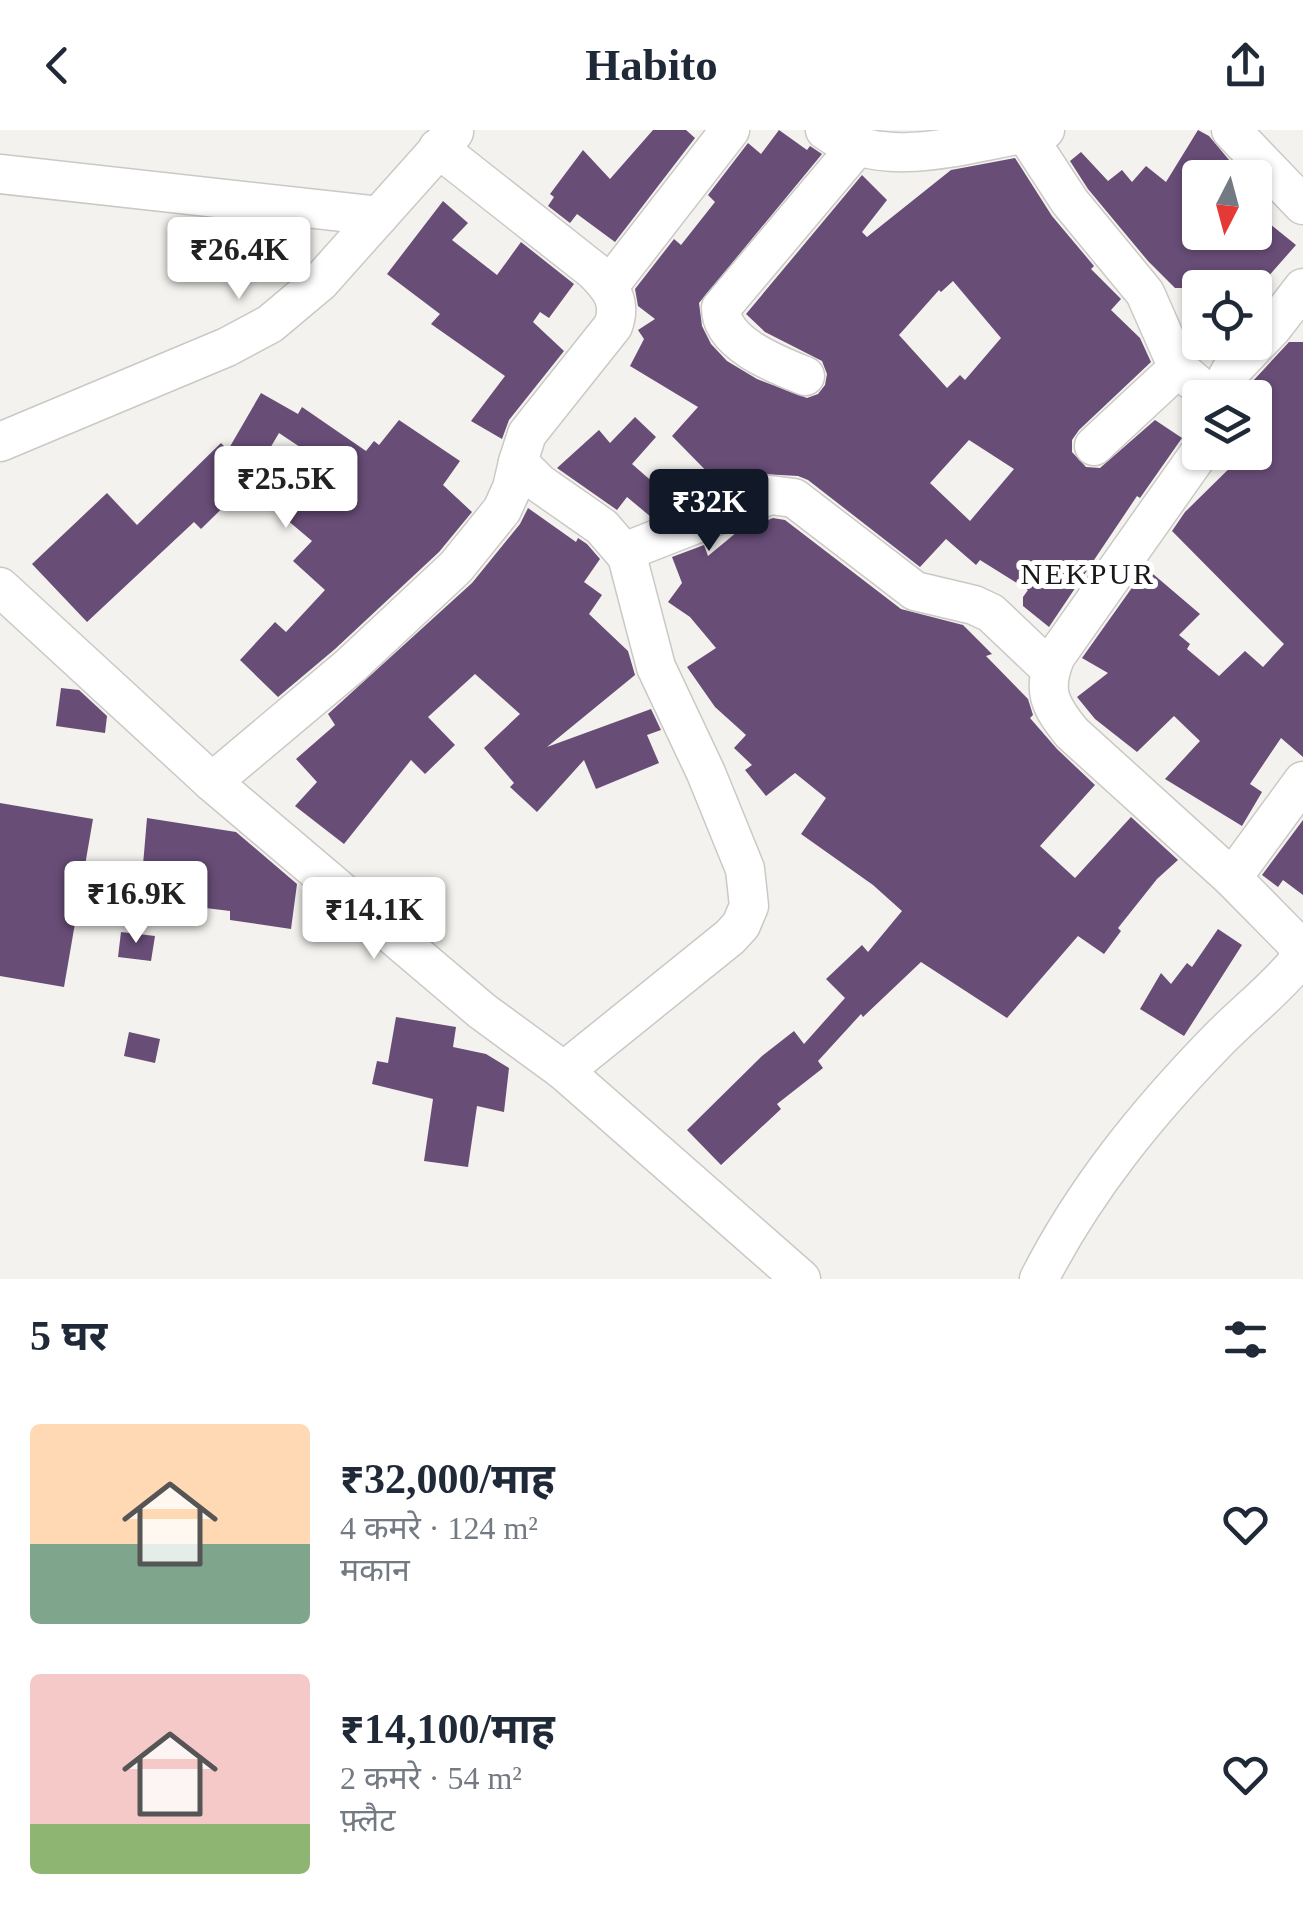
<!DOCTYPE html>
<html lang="hi">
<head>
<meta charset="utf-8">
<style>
  :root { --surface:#fff; --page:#f6f6f7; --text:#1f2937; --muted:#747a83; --accent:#111827 }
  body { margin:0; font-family:"Times New Roman","Noto Sans Devanagari",serif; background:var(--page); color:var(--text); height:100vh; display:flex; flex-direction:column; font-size:38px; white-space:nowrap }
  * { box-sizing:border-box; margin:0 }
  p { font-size:32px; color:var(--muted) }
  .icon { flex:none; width:55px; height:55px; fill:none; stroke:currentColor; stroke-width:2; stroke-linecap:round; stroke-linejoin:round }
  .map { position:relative; height:1149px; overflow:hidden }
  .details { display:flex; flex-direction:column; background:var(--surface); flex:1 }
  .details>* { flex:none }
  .needle { width:65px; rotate:186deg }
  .fabs { position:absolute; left:1182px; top:30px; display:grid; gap:20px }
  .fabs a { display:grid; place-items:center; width:90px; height:90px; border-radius:10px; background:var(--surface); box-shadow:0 2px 8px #0004; font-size:50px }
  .price { position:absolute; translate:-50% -85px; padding:0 22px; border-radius:10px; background:#fff; color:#222; font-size:32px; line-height:65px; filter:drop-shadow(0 2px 5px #0008) }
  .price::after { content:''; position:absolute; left:50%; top:60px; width:30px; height:22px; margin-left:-15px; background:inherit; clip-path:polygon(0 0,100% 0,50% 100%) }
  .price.selected { background:var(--accent); color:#fff }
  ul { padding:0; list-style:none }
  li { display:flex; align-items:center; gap:30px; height:250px; padding:0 30px }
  li span { display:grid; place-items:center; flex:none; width:280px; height:200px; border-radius:10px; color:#555 }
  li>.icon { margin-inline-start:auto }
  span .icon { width:120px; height:120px; fill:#fffc; stroke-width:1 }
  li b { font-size:42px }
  h2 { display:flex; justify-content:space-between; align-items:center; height:120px; padding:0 30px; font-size:42px }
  header { display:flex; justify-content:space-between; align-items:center; height:130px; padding:0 30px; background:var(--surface); font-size:45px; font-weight:800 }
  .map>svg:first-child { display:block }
  .building { fill:#684d77; fill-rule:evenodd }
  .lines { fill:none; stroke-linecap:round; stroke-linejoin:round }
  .minor-casing { stroke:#cac9c5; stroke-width:41 }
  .minor { stroke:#fff; stroke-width:38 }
  .labels { text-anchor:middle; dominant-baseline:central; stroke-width:10; stroke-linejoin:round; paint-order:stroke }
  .quarter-label { font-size:30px; letter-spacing:2.5px; fill:#191817; stroke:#fff }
</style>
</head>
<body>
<header><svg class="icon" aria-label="back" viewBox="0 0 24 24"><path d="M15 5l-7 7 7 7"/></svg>Habito<svg class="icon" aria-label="share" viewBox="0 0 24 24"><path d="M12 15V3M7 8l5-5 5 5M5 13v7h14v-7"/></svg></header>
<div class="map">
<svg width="1303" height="1149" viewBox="0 0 1303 1149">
  <rect width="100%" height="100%" fill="#f4f2ee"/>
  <g class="building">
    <polygon points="653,0 686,0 695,8 615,112 577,84 570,93 548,76 554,67 550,64 583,20 610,49"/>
    <path d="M779,0L807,20L810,16L822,24L699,173L702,196L711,214L727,231L757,249L807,268L818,264L825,255L827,244L822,231L765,202L746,184L862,45L887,70L862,102L867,107L951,40L1015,28L1052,86L1094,136L1091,139L1121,169L1111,180L1140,208L1151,232L1079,300L1072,310V322L1086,337L1100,338L1155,290L1182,308L1140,368L1137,366L1049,497L1023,476V467L1028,460L980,430L976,435L946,409L920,437L808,350L798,346L763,344L724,359L672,306L698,277L630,236L644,209L638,200L655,189L638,176L635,159L674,109L681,115L715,72L708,65L748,13L761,24ZM953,151L1001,208L965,250L960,245L947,258L899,205L939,160L941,162ZM969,310L1014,339L970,391L930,353Z"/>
    <polygon points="1198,0 1209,6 1230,31 1219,48 1200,48 1200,102 1255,102 1255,82 1296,115 1258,158 1175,158 1148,131 1088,59 1070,31 1081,22 1108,51 1122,40 1132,52 1146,36 1166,52"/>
    <polygon points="443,71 468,93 452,110 497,145 521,112 574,154 549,188 540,182 533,192 564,221 509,290 502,309 471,291 505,246 431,194 440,184 387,144"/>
    <polygon points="1289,212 1303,212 1303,627 1281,608 1250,654 1262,662 1242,696 1165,649 1200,611 1174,586 1137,622 1095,589 1077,567 1108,543 1082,528 1146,438 1200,484 1179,505 1190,514 1187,519 1219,546 1245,521 1263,537 1284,514 1172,401 1185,382 1246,322 1255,322 1255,305 1272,288 1255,269 1252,252"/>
    <polygon points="261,263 298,284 302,277 366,321 374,311 379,315 399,290 460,331 443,355 472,382 439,422 335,519 278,567 240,530 275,492 286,502 325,460 293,431 312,411 286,389 330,337 279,303 252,349 201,399 194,392 87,492 32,434 107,363 137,395 221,313 228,320"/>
    <polygon points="635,287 656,307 632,334 671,368 680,355 687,373 651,387 627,367 617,380 557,338 599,300 610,313"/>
    <polygon points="528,378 576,412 578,408 587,414 600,429 584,452 602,465 589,484 628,521 635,545 547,617 651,579 661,600 647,605 659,633 596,659 584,630 537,682 510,657 514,653 484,618 520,584 475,544 428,587 455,615 425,644 411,630 344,714 295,676 317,652 296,629 335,595 328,584 472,453 520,394"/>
    <polygon points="773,388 785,390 901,479 963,495 992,524 986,526 1028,569 1033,585 1030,588 1057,619 1095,655 1040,716 1075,748 1131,687 1178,730 1157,749 1118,798 1121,801 1104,824 1078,806 1007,888 921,832 863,887 861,884 818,931 823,938 777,974 781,979 721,1035 687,1000 762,926 794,901 804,914 845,868 826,849 862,815 868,822 902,781 873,755 801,704 826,668 795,643 766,666 745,640 752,635 734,618 746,605 715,577 687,537 716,518 690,487 668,472 682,453 672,427 704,415 708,426 737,402"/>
    <polygon points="61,558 79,560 107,586 105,603 56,596"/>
    <polygon points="0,673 93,689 64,857 0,846"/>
    <polygon points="147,688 236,702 297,754 291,799 230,790 230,781 140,770"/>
    <polygon points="1303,690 1303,765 1283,750 1278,757 1262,745"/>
    <polygon points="1218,799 1242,815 1184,906 1140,879 1161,843 1171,854 1187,833 1192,837"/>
    <polygon points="121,802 155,806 151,831 118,827"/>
    <polygon points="396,887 456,897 453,917 486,924 509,938 504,982 477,976 468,1037 424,1031 433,969 372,954 377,931 388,933"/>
    <polygon points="129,902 160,909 155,933 124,926"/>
  </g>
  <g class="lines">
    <defs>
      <g id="minor">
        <path d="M825,0C887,45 976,9 1045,0"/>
        <polyline points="1231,0 1303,75"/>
        <polyline points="1025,3 1070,72 1145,163 1178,238 1213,268"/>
        <path d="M438,18L594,141C611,158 622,172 613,196L527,304L518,332L539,353L602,397L627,426L656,537L706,643L745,739L749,776L741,795L730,807L564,941"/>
        <polyline points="0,44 379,86"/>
        <polyline points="609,156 730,0"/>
        <path d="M805,246C778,235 721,214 721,178L855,19"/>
        <polyline points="1216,268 1230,242 1273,197 1303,158"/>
        <polyline points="0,312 227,217 270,194 320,152 454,2"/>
        <polyline points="1094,316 1178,238"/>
        <polyline points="624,422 770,365 794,368 915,461 974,475 991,483 1050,539"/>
        <polyline points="0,457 212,652 482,881 564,941 801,1149"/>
        <polyline points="212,652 350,536 456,437 502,380 512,358 518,332"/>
        <polyline points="1232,748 1303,651"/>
        <path d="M1039,1149C1085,1059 1147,983 1217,911C1244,883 1275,860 1299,830L1297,814L1232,748L1072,603C1050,576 1041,560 1056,526L1200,322"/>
      </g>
    </defs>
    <use href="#minor" class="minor-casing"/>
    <use href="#minor" class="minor"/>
  </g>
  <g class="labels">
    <g class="quarter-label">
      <text x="1088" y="443">NEKPUR</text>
    </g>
  </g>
</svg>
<div class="fabs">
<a><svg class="needle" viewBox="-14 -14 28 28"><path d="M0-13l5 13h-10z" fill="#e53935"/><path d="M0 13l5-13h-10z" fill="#747a83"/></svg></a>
<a><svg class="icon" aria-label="locate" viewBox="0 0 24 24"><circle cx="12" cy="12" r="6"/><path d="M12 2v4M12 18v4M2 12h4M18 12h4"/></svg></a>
<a><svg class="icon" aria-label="layers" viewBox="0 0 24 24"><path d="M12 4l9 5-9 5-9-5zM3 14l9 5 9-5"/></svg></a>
</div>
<b class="price" style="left:239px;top:172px">₹26.4K</b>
<b class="price" style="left:286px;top:401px">₹25.5K</b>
<b class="price selected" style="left:709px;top:424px">₹32K</b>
<b class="price" style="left:136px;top:816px">₹16.9K</b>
<b class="price" style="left:374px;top:832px">₹14.1K</b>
</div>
<section class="details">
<h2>5 घर<svg class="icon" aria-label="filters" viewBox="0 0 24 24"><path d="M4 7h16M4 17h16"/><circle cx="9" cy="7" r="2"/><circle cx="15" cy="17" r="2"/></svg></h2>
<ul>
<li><span style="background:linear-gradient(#ffd9b3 60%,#7fa58c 0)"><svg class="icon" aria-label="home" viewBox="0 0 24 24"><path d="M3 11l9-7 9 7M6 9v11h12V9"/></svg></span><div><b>₹32,000/माह</b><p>4 कमरे · 124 m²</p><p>मकान</p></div><svg class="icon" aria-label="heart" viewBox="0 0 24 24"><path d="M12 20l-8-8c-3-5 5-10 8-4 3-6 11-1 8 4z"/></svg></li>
<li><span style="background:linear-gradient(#f6c9c9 75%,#8fb573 0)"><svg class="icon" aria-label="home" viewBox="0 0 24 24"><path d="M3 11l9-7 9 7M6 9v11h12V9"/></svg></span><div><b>₹14,100/माह</b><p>2 कमरे · 54 m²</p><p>फ़्लैट</p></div><svg class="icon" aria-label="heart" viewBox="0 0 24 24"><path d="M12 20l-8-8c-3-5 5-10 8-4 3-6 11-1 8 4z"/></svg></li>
</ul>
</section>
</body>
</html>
